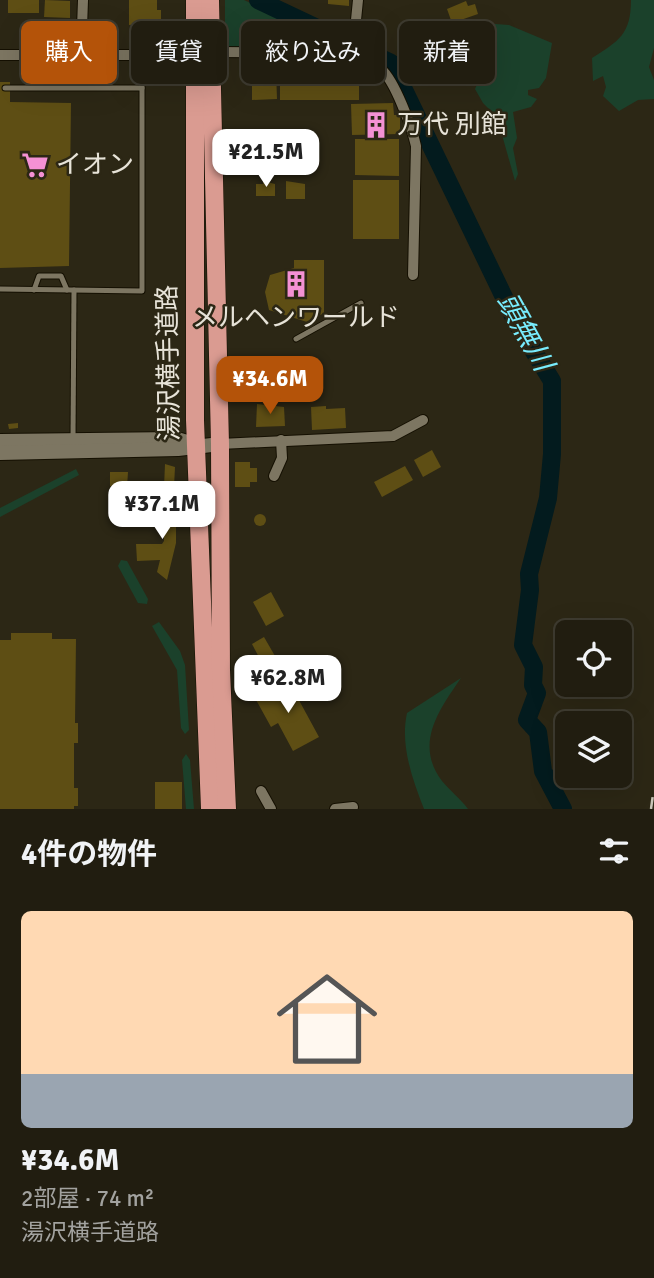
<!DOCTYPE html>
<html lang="ja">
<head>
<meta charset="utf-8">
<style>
  :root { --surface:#211d10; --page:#2d2a1e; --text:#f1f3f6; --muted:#a2a29f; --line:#3e3b30; --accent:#b45309 }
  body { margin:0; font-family:Signika,"Noto Sans JP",sans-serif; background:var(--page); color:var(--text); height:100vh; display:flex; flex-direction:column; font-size:26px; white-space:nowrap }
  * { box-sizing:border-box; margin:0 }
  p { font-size:23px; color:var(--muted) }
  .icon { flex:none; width:38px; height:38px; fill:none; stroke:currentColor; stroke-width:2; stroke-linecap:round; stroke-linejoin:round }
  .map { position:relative; height:809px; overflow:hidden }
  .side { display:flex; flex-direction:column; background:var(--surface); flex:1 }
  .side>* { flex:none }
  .banner { position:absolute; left:21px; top:21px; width:612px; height:63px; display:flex; gap:14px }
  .fabs { position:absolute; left:555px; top:620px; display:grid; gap:14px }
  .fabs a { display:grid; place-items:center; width:77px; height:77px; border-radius:10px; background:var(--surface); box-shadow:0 7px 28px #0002,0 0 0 2px var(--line); font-size:35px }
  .price { position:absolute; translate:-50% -60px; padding:0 16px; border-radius:14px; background:#fff; color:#222; font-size:23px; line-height:46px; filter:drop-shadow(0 2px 4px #0008) }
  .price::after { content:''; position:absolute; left:50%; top:42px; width:21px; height:16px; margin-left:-10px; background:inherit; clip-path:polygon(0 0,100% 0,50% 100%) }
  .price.selected { background:var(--accent); color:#fff }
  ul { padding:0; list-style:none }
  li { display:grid; align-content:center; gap:14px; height:371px; padding:0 21px }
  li+li { border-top:2px solid var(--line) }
  li span { display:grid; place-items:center; height:217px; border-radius:10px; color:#555 }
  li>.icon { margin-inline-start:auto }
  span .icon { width:126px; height:126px; fill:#fffc; stroke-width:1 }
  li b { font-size:30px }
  h2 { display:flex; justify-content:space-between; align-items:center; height:84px; padding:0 21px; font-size:30px }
  .tag { padding:0 24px; border-radius:10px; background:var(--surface); box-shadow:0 7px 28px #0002,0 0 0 2px var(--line); font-size:24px; line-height:63px }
  .tag.selected { background:var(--accent); color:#fff }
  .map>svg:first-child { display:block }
  .green { fill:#1b412b }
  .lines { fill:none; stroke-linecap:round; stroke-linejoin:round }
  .river { stroke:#031b1e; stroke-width:18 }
  .building { fill:#5e4e14 }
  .service-casing { stroke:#151002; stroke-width:7 }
  .minor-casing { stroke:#151002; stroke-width:12 }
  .tertiary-casing { stroke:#151002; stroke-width:16 }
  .trunk-casing { stroke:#151002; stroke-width:19 }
  .service { stroke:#7d7662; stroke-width:5 }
  .minor { stroke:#7d7662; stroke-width:10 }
  .tertiary { stroke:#7d7662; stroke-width:14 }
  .trunk { stroke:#da9b91; stroke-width:18 }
  .rail { stroke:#c8c4b7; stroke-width:2.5; stroke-dasharray:12 12; stroke-linecap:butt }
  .labels { text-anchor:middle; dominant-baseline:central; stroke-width:5; stroke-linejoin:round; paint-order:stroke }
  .poi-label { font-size:26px; fill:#e7e3d8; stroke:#2c2715; text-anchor:start }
  .street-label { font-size:26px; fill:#e7e3d8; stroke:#2c2715 }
  .water-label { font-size:28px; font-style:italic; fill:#78ecfd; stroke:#2c2715 }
</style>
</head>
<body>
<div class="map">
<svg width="654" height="809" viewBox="0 0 654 809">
  <rect width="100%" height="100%" fill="#2c2715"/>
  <g class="green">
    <polygon points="225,0 244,0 341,45 340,49 225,49"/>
    <path d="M631,0H654V48L649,67L654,80V99L638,100L619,111L603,96L606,87L603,76L593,81L592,58C619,41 631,34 631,0Z"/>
    <polygon points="495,24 509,25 552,43 546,78 539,88 528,90 528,95 537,99 531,107 513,112 517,138 513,148 518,174 515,181 497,117 483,103 475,89 483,71 491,28"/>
    <polygon points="76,469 79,475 0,517 0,508"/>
    <polygon points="121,560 127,561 148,599 147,604 138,603 118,566"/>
    <polygon points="159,622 180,651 185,665 189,730 185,734 181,728 177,670 152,626"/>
    <path d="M461,678C439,710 414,744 442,781C450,791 460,798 468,809H424C412,778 400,745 407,713Z"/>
    <polygon points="186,754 190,760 194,809 186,809 182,760"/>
  </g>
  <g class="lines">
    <polyline class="river" points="258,0 391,63 517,324 552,381 552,454 548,498 529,574 530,590 523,645 534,667 533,685 537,693 527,720 538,732 543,771 563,809"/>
  </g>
  <g class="building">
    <rect x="8" y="0" width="31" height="13"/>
    <polygon points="45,0 70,1 70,18 44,17"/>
    <polygon points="129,0 157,0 157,10 161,10 161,24 129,25"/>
    <polygon points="328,0 349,0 349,6 328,4"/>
    <polygon points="466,1 468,6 475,4 478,14 452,23 447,9"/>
    <rect x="280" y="62" width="79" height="38"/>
    <polygon points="252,70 276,70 277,99 252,100"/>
    <polygon points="0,82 10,82 10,102 71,103 69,266 0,268"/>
    <polygon points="393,103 394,115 400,115 400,134 352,135 351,104"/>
    <polygon points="355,139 399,139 399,176 355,175"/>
    <rect x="353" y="180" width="46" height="59"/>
    <polygon points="263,181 275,184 275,196 256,196 256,184 263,184"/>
    <polygon points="286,181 305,184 305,199 286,199"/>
    <polygon points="294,260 324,260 324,313 307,322 269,310 265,292 270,275 294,268"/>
    <polygon points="257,404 284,407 285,426 256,427"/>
    <polygon points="326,406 326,409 345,408 346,428 312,430 311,407"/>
    <polygon points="18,423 18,428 9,429 8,424"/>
    <polygon points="432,450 441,467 423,477 414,460"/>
    <polygon points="235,462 250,462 250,468 257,468 257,482 250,482 250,487 235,487"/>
    <polygon points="165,464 175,467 174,487 164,487"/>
    <polygon points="405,466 413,480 382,497 374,482"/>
    <polygon points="110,472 128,472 127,487 110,486"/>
    <polygon points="164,497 176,497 176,543 167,580 157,572 160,560 137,561 136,544 162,544 164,541 164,524 158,524 158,517 165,517"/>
    <circle cx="260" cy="520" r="6"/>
    <polygon points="271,592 284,616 266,626 253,602"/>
    <polygon points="11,633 52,633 52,639 76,639 75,723 78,723 78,743 74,743 74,788 78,788 78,806 74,806 74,809 0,809 0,640 11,640"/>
    <polygon points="264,637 275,656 263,665 252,644"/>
    <polygon points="288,680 319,737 293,751 278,723 271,727 255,698"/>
    <rect x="155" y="782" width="27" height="27"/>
  </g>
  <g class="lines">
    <defs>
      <g id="service">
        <polyline points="5,88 142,88"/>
        <polyline points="0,289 142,291 142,56"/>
        <polyline points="34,290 39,276 61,276 67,290"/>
        <polyline points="296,339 361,303"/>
        <polyline points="73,438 74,290"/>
      </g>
      <g id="minor">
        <polyline points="211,52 345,53 355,30 358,0"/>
        <path d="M345,53C357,57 371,60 381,69C395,81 412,128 416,146L413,275"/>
        <polyline points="0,55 194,55"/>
        <polyline points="81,56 83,0"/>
        <polyline points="220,444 393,436 423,420"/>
        <polyline points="274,476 282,458 281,440"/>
        <polyline points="261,791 271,809"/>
        <polyline points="335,809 353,807"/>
      </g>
      <g id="tertiary">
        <polyline points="0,441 177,439 194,444"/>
        <polyline points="0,453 178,449 220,444"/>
      </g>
      <g id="trunk">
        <polyline points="195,0 195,420 210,809"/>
        <polyline points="210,0 220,444 221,670 227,809"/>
      </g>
    </defs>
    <use href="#service" class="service-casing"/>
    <use href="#minor" class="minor-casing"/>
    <use href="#tertiary" class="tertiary-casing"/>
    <use href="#trunk" class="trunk-casing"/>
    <use href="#service" class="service"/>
    <use href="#minor" class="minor"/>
    <use href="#tertiary" class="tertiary"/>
    <use href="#trunk" class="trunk"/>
    <polyline class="rail" points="651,809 654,787"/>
  </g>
  <defs>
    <symbol id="building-bare" viewBox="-9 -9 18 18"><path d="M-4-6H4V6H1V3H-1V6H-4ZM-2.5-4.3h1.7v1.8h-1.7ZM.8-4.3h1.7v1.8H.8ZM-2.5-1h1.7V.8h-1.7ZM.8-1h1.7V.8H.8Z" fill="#f491d4" stroke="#2c2715" stroke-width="2.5" paint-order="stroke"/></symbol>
    <symbol id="supermarket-bare" viewBox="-9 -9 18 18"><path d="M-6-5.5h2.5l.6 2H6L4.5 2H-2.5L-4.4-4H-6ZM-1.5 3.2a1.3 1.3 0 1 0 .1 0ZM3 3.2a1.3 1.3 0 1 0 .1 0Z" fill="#f491d4" stroke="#2c2715" stroke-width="2.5" paint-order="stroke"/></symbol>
  </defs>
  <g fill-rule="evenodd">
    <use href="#building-bare" x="357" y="106" width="38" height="38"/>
    <use href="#supermarket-bare" x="16" y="146" width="38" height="38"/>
    <use href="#building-bare" x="277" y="265" width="38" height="38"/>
  </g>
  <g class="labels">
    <g class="poi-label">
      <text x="397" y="125">万代 別館</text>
      <text x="56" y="165">イオン</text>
      <text x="296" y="318" text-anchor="middle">メルヘンワールド</text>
    </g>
    <g class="street-label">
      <text transform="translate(169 363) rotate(-91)">湯沢横手道路</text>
    </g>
    <g class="water-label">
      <text transform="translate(525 332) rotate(61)">頭無川</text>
    </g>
  </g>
</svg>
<div class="fabs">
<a><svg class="icon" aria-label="locate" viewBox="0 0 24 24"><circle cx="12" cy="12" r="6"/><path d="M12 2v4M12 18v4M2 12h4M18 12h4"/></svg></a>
<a><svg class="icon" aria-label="layers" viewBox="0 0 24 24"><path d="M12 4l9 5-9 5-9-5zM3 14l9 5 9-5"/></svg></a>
</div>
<b class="price" style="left:266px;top:189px">¥21.5M</b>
<b class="price selected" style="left:270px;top:416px">¥34.6M</b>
<b class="price" style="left:162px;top:541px">¥37.1M</b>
<b class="price" style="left:288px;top:715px">¥62.8M</b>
<div class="banner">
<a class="tag selected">購入</a>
<a class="tag">賃貸</a>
<a class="tag">絞り込み</a>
<a class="tag">新着</a>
</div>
</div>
<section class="side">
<h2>4件の物件<svg class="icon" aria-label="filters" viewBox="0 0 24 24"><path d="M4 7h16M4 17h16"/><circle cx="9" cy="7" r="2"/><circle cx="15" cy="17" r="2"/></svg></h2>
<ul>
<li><span style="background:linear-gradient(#ffd9b3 75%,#9aa5b1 0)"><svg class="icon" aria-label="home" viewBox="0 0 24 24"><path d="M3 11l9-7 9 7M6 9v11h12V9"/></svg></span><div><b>¥34.6M</b><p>2部屋 · 74 m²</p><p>湯沢横手道路</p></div></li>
</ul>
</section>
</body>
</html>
